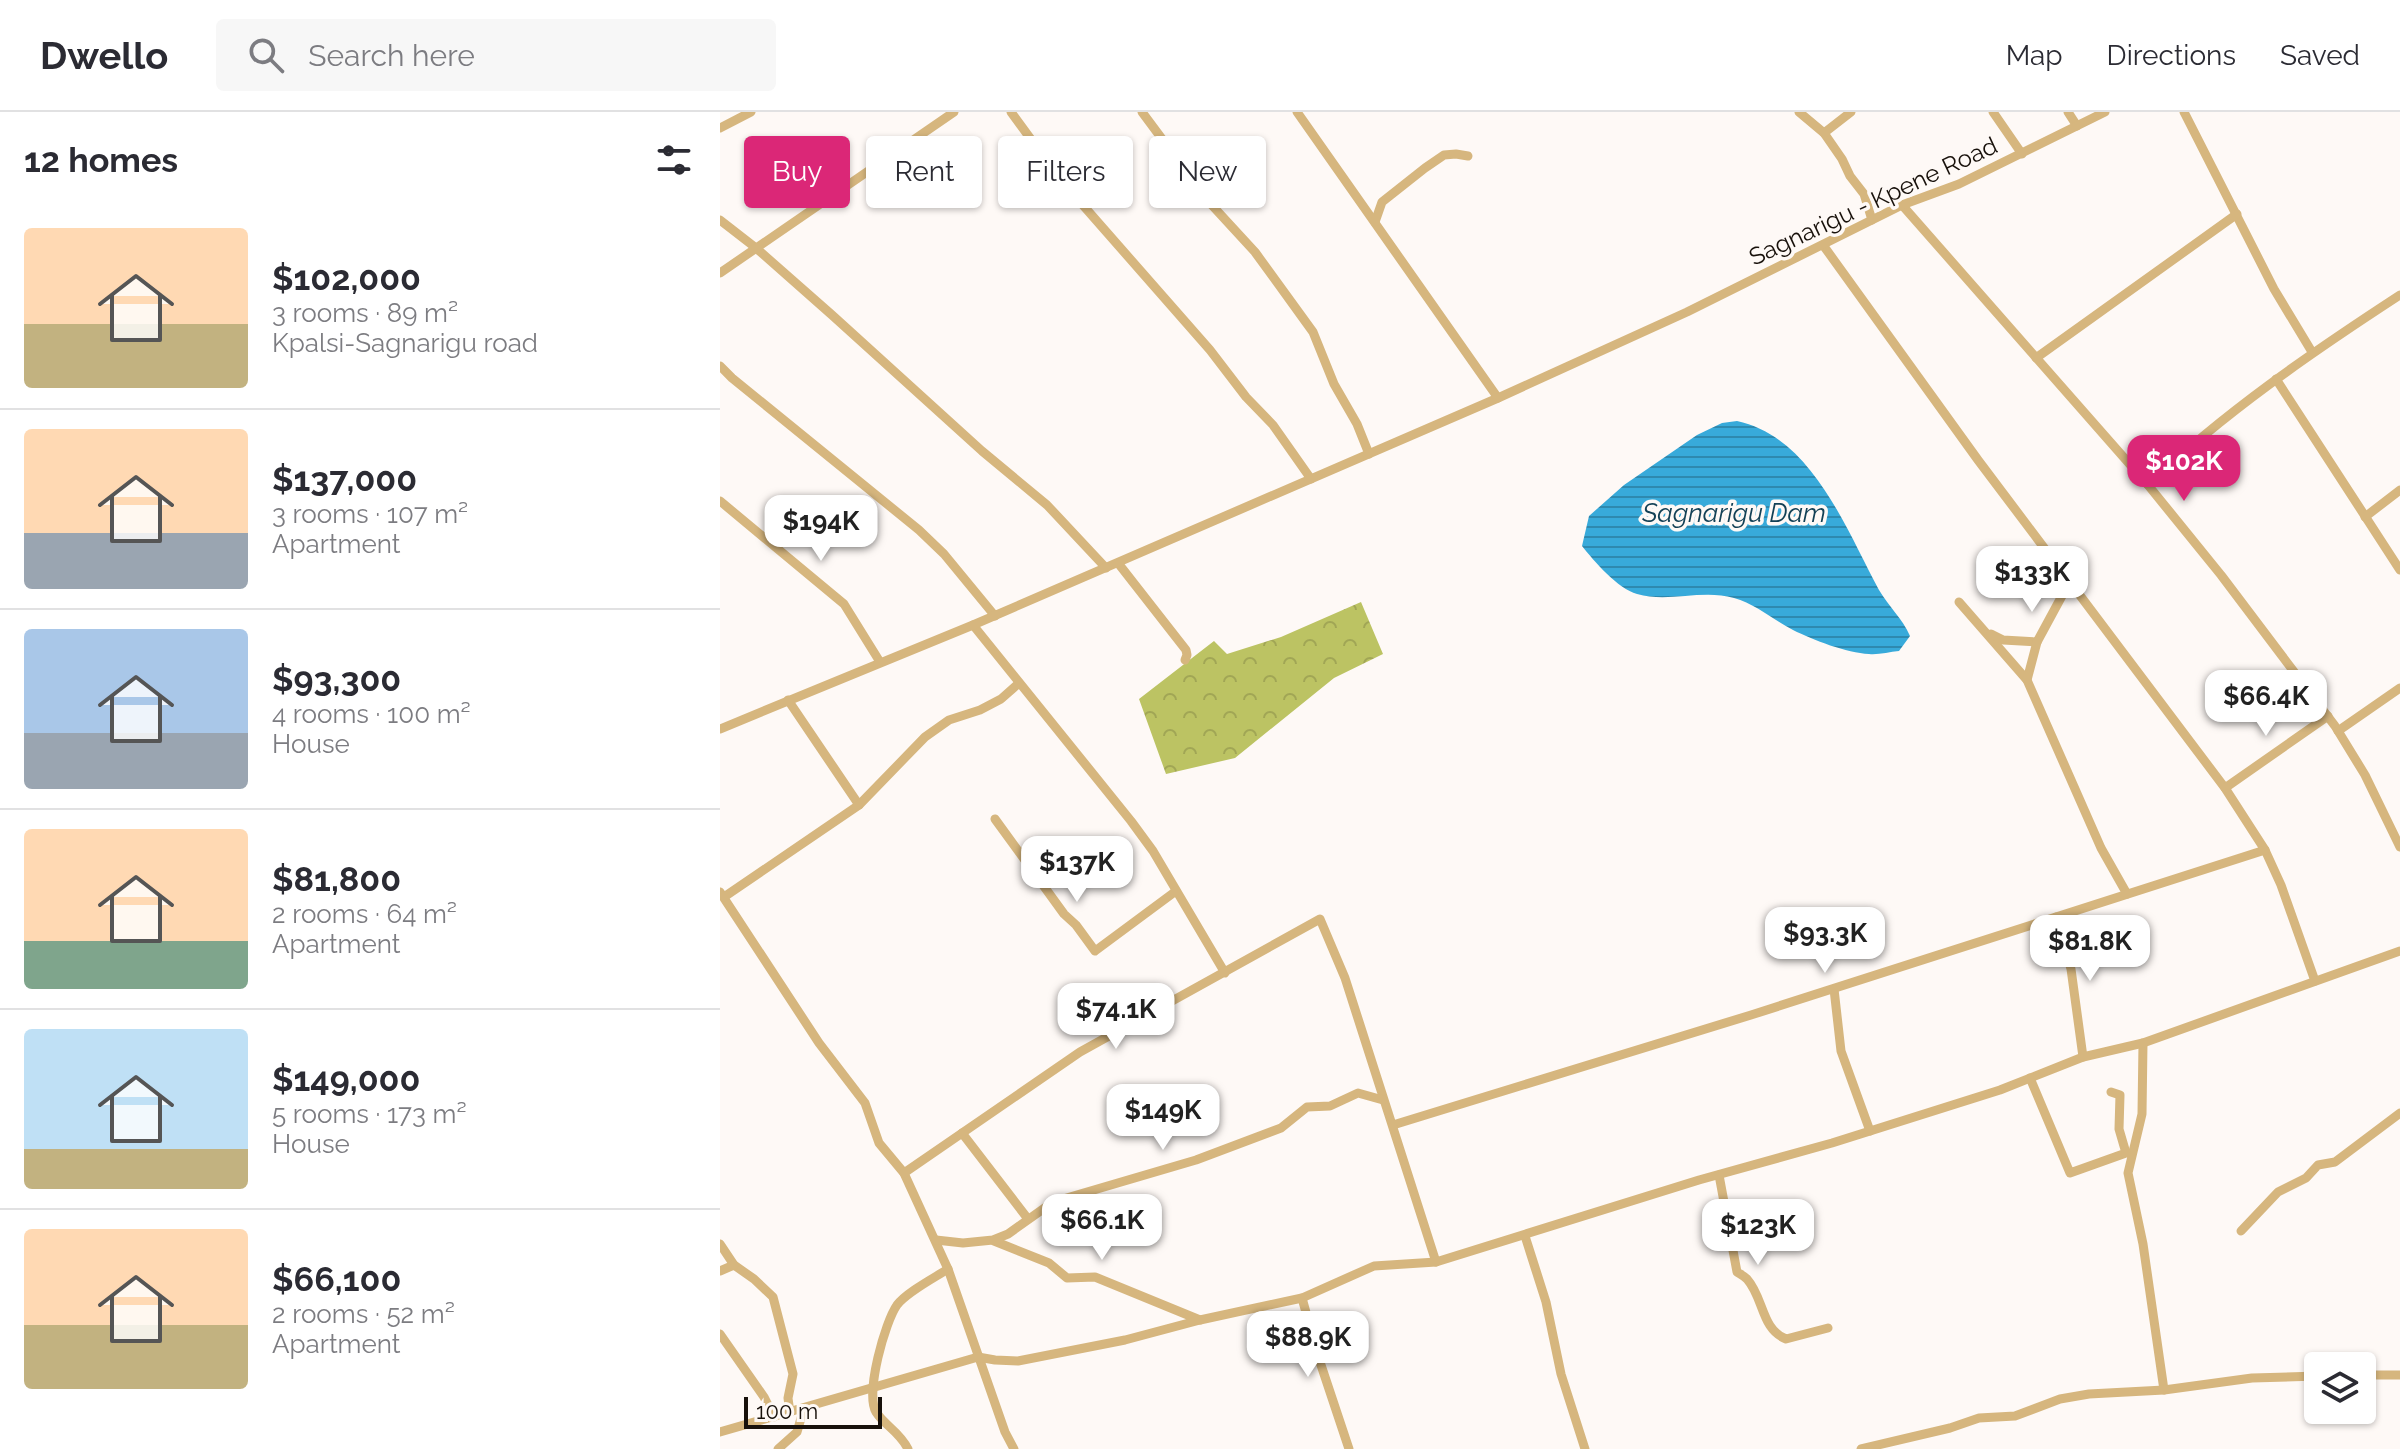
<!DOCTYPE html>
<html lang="en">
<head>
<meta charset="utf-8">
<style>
  :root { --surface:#fff; --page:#f7f7f7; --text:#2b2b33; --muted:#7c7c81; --line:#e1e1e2; --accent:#db2777 }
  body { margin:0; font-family:Raleway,sans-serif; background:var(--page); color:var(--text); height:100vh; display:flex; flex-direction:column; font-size:30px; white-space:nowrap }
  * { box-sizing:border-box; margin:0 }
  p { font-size:26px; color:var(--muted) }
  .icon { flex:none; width:44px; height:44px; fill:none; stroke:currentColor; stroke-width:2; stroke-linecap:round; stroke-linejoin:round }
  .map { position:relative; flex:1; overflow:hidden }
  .panel { display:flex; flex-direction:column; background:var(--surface); width:720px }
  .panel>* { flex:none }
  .guide { position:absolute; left:24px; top:24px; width:760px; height:72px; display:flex; gap:16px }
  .buttons { position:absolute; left:1584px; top:1240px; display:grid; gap:16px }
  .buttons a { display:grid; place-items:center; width:72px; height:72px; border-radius:8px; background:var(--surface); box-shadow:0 2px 6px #0004; font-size:40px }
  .scale { position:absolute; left:24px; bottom:20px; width:138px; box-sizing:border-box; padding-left:8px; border:4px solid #18110b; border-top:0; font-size:22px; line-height:28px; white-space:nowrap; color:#18110b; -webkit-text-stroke:6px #fef9f6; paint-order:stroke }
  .price { position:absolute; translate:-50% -68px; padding:0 18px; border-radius:16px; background:#fff; color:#222; font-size:26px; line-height:52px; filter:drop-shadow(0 2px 4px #0008) }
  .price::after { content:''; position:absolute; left:50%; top:48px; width:24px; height:18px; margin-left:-12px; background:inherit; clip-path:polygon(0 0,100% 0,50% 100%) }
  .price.current { background:var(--accent); color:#fff }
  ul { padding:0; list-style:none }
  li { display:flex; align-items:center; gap:24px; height:200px; padding:0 24px }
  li+li { border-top:2px solid var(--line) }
  li span { display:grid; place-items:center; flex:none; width:224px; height:160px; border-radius:8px; color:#555 }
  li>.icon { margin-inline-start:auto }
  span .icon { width:96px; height:96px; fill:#fffc; stroke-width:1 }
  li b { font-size:34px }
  h2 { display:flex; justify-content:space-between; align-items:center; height:96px; padding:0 24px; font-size:34px }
  .tag { padding:0 28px; border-radius:8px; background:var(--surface); box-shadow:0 2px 6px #0004; font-size:28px; line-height:72px }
  .tag.current { background:var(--accent); color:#fff }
  header { display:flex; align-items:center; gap:48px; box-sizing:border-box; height:112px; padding:0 40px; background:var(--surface); border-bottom:2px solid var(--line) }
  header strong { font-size:38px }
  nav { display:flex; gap:44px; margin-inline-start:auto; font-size:28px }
  .search { width:560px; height:72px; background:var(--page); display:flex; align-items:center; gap:20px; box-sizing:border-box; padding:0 28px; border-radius:8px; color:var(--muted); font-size:30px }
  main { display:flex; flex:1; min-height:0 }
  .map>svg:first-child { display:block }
  .forest { fill:url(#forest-crowns) }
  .water { fill:url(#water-rules) }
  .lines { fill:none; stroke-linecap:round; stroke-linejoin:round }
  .minor { stroke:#d6b67e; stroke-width:9 }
  .labels { text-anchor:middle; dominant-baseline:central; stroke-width:7; stroke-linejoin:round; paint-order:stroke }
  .street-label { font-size:24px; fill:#18110b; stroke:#fef9f6 }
  .water-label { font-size:26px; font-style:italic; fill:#134156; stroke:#fef9f6 }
</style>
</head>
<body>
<header>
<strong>Dwello</strong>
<div class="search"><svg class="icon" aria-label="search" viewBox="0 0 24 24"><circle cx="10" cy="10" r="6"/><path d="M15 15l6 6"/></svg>Search here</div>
<nav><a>Map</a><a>Directions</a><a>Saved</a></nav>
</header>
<main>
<section class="panel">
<h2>12 homes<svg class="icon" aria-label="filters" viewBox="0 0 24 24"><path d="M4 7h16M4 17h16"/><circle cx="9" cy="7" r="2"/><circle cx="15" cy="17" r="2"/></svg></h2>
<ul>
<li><span style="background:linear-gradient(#ffd9b3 60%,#c2b280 0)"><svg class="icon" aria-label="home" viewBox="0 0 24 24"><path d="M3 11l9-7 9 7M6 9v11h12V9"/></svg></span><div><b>$102,000</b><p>3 rooms · 89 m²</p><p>Kpalsi-Sagnarigu road</p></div></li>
<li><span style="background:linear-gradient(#ffd9b3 65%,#9aa5b1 0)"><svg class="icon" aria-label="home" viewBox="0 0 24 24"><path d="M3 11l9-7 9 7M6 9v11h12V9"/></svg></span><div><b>$137,000</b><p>3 rooms · 107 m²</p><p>Apartment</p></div></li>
<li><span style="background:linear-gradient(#a9c7e8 65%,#9aa5b1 0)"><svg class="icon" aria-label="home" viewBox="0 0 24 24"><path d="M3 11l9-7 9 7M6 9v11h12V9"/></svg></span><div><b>$93,300</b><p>4 rooms · 100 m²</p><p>House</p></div></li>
<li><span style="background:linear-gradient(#ffd9b3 70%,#7fa58c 0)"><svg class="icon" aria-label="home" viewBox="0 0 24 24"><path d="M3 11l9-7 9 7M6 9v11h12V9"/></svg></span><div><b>$81,800</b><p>2 rooms · 64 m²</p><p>Apartment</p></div></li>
<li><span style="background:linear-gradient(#bfe0f5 75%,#c2b280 0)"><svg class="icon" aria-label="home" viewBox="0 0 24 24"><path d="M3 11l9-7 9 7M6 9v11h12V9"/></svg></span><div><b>$149,000</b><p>5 rooms · 173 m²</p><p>House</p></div></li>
<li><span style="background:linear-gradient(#ffd9b3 60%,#c2b280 0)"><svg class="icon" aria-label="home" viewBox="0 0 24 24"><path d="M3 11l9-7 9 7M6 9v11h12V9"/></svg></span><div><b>$66,100</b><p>2 rooms · 52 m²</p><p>Apartment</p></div></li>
</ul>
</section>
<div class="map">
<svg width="1680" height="1337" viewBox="0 0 1680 1337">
  <defs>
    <pattern id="forest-crowns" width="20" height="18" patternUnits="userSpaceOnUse" patternTransform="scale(2)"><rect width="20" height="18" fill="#bcc363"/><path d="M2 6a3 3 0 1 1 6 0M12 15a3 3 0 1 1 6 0" fill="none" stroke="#a1a655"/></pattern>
    <pattern id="water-rules" width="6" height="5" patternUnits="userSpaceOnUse" patternTransform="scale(2)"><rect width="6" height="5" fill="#38aada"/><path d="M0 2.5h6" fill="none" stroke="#2e89af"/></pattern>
  </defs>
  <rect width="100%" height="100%" fill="#fef9f6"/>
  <polygon class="forest" points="641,490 663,542 614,566 515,646 446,662 419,587 494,529 507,542 561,525"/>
  <path class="water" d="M1017,309C1092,325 1126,417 1159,478C1169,495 1182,506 1190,524L1179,539C1169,540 1158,543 1149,542C1127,541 1093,528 1073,518C1053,508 1036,492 1014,486C982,477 948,491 917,482C898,477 874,449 862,434L869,404L904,373L977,323L1002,311Z"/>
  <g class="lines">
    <g class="minor">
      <polyline points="291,0 340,67 490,238 526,285 553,313 591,367"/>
      <polyline points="422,0 489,90 535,140 593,220 614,272 637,312 649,342"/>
      <polyline points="577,0 778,286"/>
      <polyline points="1079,0 1104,21 1122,47 1130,64 1144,82 1152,108"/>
      <polyline points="1273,0 1302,42"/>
      <polyline points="1348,0 1357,14"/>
      <polyline points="1464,0 1554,177 1592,240"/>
      <polyline points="0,16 31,0"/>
      <polyline points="1104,21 1131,0"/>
      <polyline points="1182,93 1428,373 1501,463 1615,614 1645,663 1680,735"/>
      <polyline points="0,108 36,136 112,203 262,339 327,393 386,456"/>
      <polyline points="655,110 662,90 705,56 724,43 736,42 748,44"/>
      <polyline points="1103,133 1258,348 1505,676 1545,738 1561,773 1595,869"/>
      <polyline points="0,161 234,0"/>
      <polyline points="1316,246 1517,102"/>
      <polyline points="0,254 12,266 199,418 224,442 275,504"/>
      <polyline points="1556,267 1680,458"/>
      <path d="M1428,373C1505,300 1591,241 1680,183"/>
      <polyline points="0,389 124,492 160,550"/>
      <polyline points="1645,405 1680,378"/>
      <polyline points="398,451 466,538 467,543 465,548"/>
      <polyline points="1239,490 1307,568 1381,736 1407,782"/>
      <polyline points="253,513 411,709 433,739 505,861"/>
      <polyline points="1271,522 1283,528 1317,530 1350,469"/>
      <polyline points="1307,568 1317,530"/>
      <polyline points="68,588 139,693"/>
      <polyline points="0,617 253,513 778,286 967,200 1182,93 1239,72 1385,0"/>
      <polyline points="1618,619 1680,576"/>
      <polyline points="1505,676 1608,604"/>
      <polyline points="275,707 344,802 356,813 375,839 456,779"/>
      <polyline points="0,780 99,931 145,991 159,1031 184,1061 228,1157 285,1320 294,1337"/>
      <polyline points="4,785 139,693 205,625 229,608 260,598 281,587 299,571"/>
      <polyline points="1336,805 1351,857 1363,945"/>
      <polyline points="1114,877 1121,939 1150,1019"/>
      <polyline points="1423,931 1422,1002 1408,1061 1423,1132 1444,1278"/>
      <polyline points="1310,966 1350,1061 1406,1041 1399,1017 1400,983 1391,980"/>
      <polyline points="673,1013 1031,903 1545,738"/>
      <polyline points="242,1021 308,1107"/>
      <polyline points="184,1061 360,940 600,807 625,866 716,1150"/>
      <path d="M999,1063L1017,1160C1020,1162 1024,1164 1027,1167C1044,1186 1041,1217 1066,1227L1108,1216"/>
      <polyline points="1521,1119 1558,1080 1586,1066 1598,1053 1615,1050 1680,1001"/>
      <polyline points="805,1124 826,1190 841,1262 865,1337"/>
      <polyline points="216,1128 243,1131 273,1128 288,1122 333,1090 476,1048 561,1016 587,995 610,994 638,981 663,988"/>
      <polyline points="274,1129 329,1151 347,1166 375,1165 480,1208"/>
      <polyline points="0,1132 14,1153 34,1167 53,1185 73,1262 68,1286 70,1301"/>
      <polyline points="0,1159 14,1153"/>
      <polyline points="582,1186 598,1244 629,1337"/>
      <polyline points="0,1222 44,1285 54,1305"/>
      <polyline points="1642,1263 1680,1263"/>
      <polyline points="0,1320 258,1245 275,1248 298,1249 405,1228 480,1208 582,1186 654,1154 716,1150 979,1068 1112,1031 1280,978 1363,945 1423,931 1680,839"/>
      <polyline points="58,1337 77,1320 84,1296"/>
      <path d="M188,1337C179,1319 165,1314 156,1300C145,1281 165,1210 177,1193C187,1180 214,1166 228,1157"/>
      <polyline points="1141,1337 1230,1316 1259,1306 1295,1304 1340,1287 1369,1282 1444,1278 1532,1266 1598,1264"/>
    </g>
  </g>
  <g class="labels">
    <g class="street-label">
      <text transform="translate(1153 89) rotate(-25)">Sagnarigu - Kpene Road</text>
    </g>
    <g class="water-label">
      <text x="1014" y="401">Sagnarigu Dam</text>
    </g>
  </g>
</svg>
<div class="buttons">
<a><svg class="icon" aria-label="layers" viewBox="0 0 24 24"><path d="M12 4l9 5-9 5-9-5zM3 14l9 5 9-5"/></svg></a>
</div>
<div class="scale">100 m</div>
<b class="price current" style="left:1464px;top:391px">$102K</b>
<b class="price" style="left:101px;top:451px">$194K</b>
<b class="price" style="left:1312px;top:502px">$133K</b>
<b class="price" style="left:1546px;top:626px">$66.4K</b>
<b class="price" style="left:357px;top:792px">$137K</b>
<b class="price" style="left:1105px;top:863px">$93.3K</b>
<b class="price" style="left:1370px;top:871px">$81.8K</b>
<b class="price" style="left:396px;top:939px">$74.1K</b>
<b class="price" style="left:443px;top:1040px">$149K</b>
<b class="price" style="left:382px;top:1150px">$66.1K</b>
<b class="price" style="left:1038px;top:1155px">$123K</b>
<b class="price" style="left:588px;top:1267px">$88.9K</b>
<div class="guide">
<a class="tag current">Buy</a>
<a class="tag">Rent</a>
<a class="tag">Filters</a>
<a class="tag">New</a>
</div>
</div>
</main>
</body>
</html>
